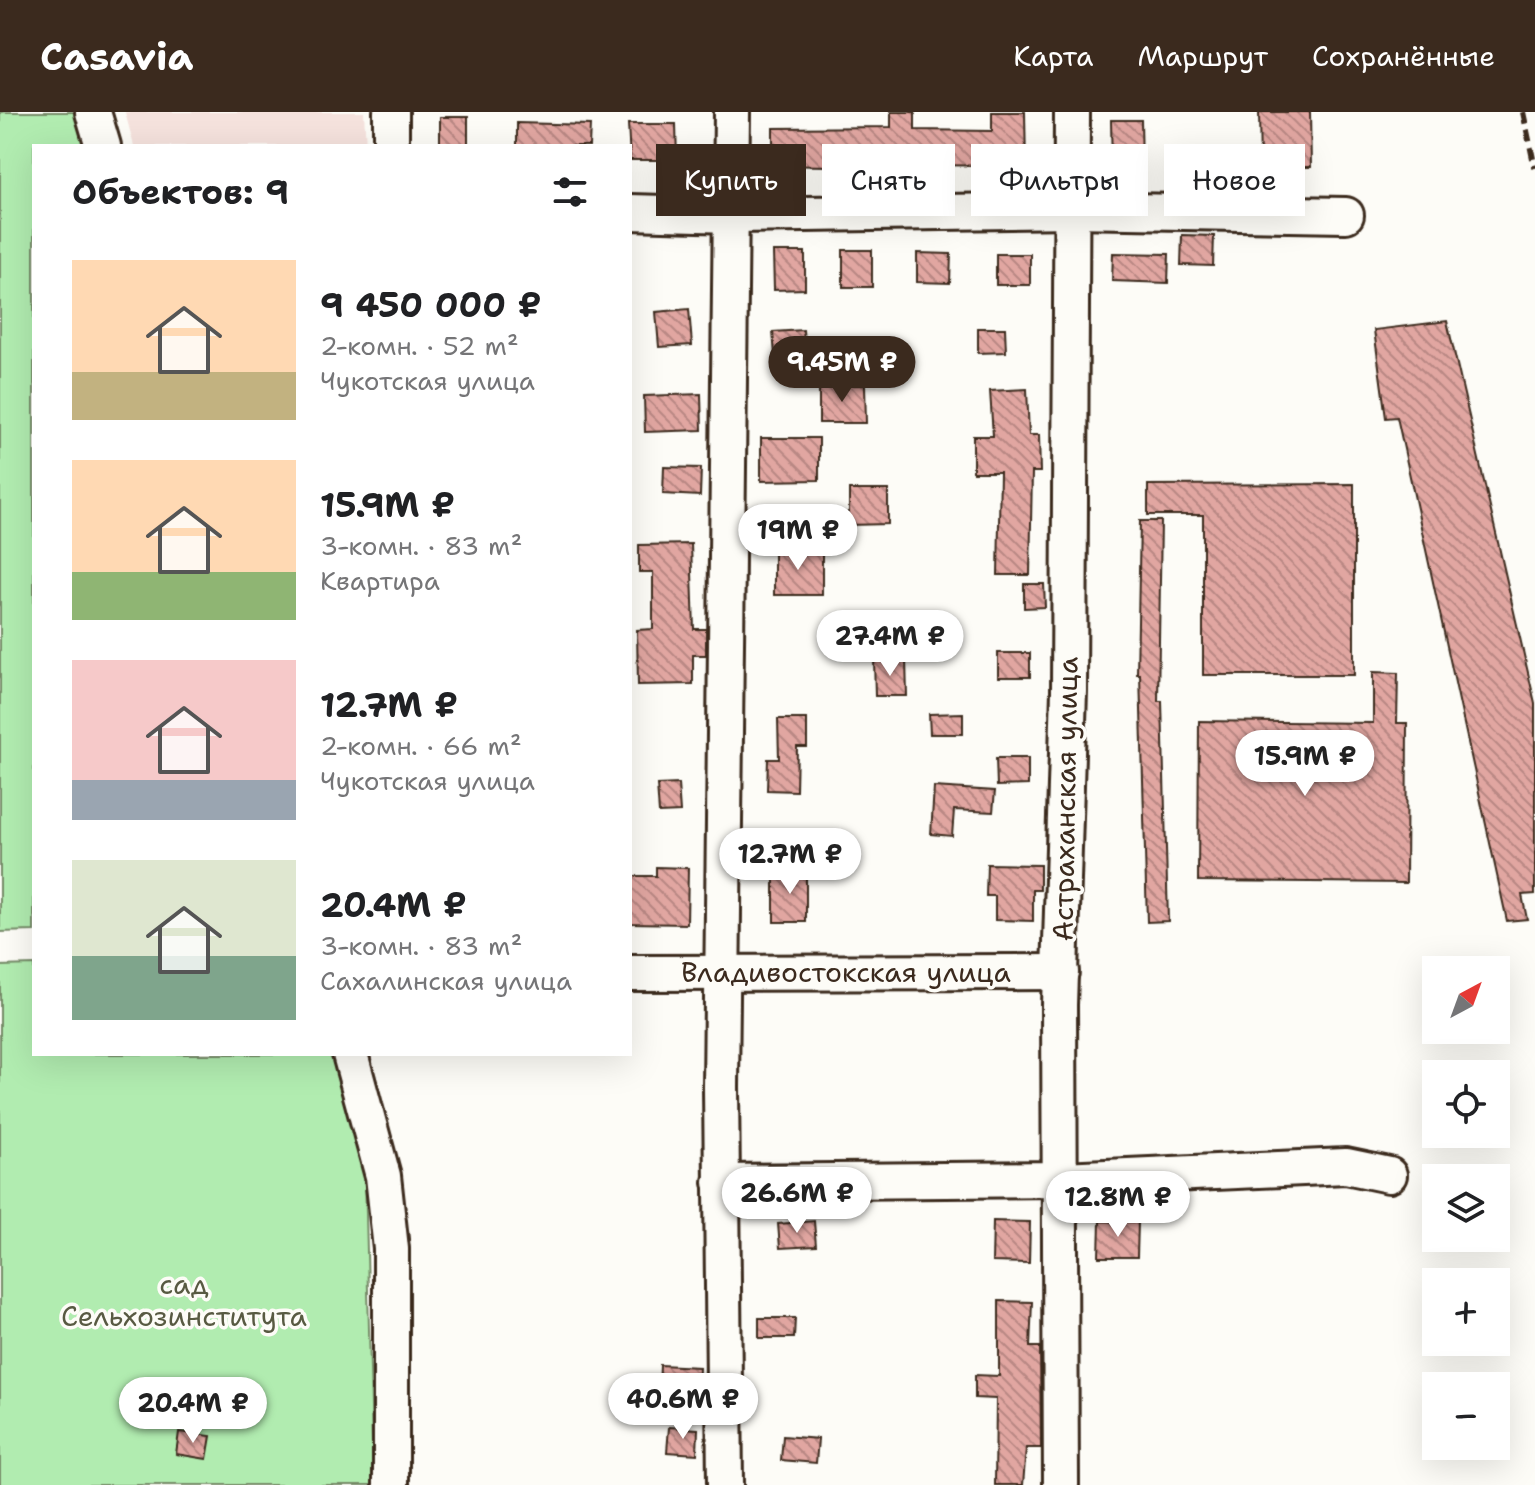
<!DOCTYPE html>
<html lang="ru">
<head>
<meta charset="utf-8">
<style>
  :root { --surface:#fff; --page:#f2f2f2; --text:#202124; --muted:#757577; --accent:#3b2a1e }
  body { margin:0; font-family:"Shantell Sans",sans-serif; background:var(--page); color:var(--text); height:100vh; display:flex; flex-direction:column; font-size:30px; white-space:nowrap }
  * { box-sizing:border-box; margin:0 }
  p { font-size:26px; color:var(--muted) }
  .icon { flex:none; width:44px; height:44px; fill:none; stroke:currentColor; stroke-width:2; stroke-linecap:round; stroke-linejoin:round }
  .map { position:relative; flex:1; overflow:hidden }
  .side { position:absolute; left:32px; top:32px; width:600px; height:912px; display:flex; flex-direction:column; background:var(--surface); border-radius:0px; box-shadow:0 8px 32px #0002 }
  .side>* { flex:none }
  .hud { position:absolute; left:656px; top:32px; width:758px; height:72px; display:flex; gap:16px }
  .needle { width:52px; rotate:41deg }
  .tools { position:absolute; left:1422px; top:844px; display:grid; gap:16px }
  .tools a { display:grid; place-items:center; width:88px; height:88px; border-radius:0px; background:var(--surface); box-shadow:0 8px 32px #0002; font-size:40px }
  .price { position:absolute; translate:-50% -68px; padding:0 18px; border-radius:28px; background:#fff; color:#222; font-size:26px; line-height:52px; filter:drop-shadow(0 2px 4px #0008) }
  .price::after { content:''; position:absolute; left:50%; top:48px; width:24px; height:18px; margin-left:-12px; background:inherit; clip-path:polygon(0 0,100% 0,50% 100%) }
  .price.on { background:var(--accent); color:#fff }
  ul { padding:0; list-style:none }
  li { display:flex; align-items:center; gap:24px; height:200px; padding:0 40px }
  li span { display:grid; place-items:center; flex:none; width:224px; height:160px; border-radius:0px; color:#555 }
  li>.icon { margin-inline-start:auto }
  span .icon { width:96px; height:96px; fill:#fffc; stroke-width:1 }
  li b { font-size:34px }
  h2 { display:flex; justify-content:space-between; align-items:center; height:96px; padding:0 40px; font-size:34px }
  .tag { padding:0 28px; border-radius:0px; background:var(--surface); box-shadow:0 8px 32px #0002; font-size:28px; line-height:72px }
  .tag.on { background:var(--accent); color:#fff }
  header { display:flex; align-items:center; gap:48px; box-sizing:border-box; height:112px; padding:0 40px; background:var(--accent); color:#fff }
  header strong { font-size:38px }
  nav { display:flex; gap:44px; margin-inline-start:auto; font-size:28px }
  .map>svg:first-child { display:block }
  .built { fill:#f5e2dd }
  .garden { fill:#b1ecb0; stroke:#768b67; stroke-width:2 }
  .building { fill:url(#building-back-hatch); stroke:#3b2a1e; stroke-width:2 }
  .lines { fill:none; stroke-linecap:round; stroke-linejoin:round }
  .minor-casing { stroke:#3b2a1e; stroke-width:40 }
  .minor { stroke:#fdfcf7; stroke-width:34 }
  .rail { stroke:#3b2a1e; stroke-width:6; stroke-dasharray:12 6; stroke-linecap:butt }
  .labels { text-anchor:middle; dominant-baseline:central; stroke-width:7; stroke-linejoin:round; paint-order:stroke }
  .street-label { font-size:28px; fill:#3b2a1e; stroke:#fdfcf7 }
  .park-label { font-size:28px; fill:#585a42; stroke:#fdfcf7 }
</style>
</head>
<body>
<header>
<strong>Casavia</strong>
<nav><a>Карта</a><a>Маршрут</a><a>Сохранённые</a></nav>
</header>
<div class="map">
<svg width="1535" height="1373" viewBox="0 0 1535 1373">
  <defs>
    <pattern id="building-back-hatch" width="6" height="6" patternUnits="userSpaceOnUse" patternTransform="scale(2)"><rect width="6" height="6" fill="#e1a6a1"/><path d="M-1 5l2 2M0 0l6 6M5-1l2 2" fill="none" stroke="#b88783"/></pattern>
  </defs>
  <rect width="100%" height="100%" fill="#fdfcf7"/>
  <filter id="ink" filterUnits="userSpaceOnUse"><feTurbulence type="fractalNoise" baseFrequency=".0125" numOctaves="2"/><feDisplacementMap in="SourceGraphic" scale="16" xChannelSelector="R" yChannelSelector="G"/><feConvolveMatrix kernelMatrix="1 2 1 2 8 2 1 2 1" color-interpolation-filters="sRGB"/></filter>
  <g filter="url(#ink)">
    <polygon class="built" points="125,0 364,0 366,34 134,34"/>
    <g class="garden">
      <polygon points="0,0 78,0 88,34 34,34 34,819 0,820"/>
      <polygon points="34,853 34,942 333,942 365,1063 373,1373 0,1373 0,854"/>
    </g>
    <g class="building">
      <polygon points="891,0 915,0 915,18 992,19 992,0 1025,0 1026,54 915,53 915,62 827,60 828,54 773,53 773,16 891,15"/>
      <polygon points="1259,0 1310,0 1311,55 1260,55"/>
      <rect x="440" y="5" width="28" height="29"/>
      <polygon points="1111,8 1141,8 1142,54 1112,55"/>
      <polygon points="517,11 590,13 589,34 517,34"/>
      <polygon points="628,12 676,12 677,48 630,48"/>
      <polygon points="1182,123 1214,124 1213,154 1181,153"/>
      <rect x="843" y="138" width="29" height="37"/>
      <polygon points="773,140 805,140 805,177 774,178"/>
      <polygon points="917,141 951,142 950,171 917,170"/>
      <polygon points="1113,141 1169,142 1168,171 1112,169"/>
      <rect x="996" y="142" width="34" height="31"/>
      <polygon points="689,197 692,233 659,235 656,200"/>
      <polygon points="1447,209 1535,591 1535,782 1522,783 1527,807 1507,809 1397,305 1386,306 1374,218"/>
      <polygon points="978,216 1005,216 1006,240 978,241"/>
      <polygon points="803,218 805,241 775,243 773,220"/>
      <polygon points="819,273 865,273 866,311 819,311"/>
      <polygon points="1027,277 1029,323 1039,323 1040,360 1032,360 1030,463 998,463 1000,360 973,360 973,324 993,324 990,279"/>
      <polygon points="701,282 702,318 645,320 644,284"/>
      <polygon points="761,326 819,326 819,368 761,369"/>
      <polygon points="664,355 701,356 700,384 663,382"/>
      <polygon points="1354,372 1354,563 1203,563 1203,403 1148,403 1148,373"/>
      <polygon points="849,378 888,378 888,412 849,413"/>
      <polygon points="1140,409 1161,409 1158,589 1162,589 1168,809 1147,810 1140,562 1137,562"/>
      <polygon points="691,432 694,517 706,517 706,543 693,543 693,572 638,573 637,518 653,517 653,460 639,460 639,433"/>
      <rect x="774" y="436" width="48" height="47"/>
      <polygon points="1024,472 1044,472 1045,495 1024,496"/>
      <rect x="998" y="541" width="32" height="24"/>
      <polygon points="874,547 906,547 907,584 875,584"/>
      <polygon points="1373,560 1398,561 1397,611 1407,611 1406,771 1198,769 1199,609 1373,611"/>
      <polygon points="963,601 963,622 930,622 929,602"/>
      <polygon points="778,607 807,607 807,635 797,635 796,679 767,678 768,647 779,647"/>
      <polygon points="996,646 1028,646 1028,673 997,674"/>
      <polygon points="678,672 680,700 659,701 657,673"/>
      <polygon points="934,675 995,679 993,700 954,698 952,724 931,722"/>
      <polygon points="987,752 1040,753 1040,778 1033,778 1033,809 995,808 995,784 986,784"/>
      <polygon points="656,755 688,756 687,812 630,811 630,764 656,764"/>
      <rect x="774" y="759" width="32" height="51"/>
      <polygon points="814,1109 816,1134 780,1136 778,1112"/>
      <polygon points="993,1109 1030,1110 1029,1151 992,1150"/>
      <polygon points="1100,1109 1138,1110 1137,1145 1099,1145"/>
      <polygon points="999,1189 1032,1190 1030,1235 1040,1235 1041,1336 1026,1336 1023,1373 995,1373 996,1287 975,1286 975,1263 999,1264"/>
      <polygon points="759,1206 795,1206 794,1226 759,1226"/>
      <polygon points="660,1253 699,1255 698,1280 659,1278"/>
      <polygon points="669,1315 698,1317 697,1342 667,1340"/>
      <polygon points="179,1320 211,1324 207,1347 176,1342"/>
      <polygon points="783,1324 818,1327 816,1351 781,1348"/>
    </g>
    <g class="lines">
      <defs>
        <g id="minor">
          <polyline points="93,0 103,34"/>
          <polyline points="391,0 391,34"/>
          <polyline points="630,100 732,103 1072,98 1346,103"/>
          <polyline points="630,861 1061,860"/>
          <polyline points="350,942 383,1064 391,1137 391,1373"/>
          <polyline points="721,1070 1062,1067 1346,1054 1389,1063"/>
          <polyline points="725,1373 721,975 732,0"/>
          <polyline points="1061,1373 1059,893 1069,579 1072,0"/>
        </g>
      </defs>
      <use href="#minor" class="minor-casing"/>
      <use href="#minor" class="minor"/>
      <polyline class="rail" points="1523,0 1535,56"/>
    </g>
  </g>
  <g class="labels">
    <g class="street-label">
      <text transform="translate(1065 687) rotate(-89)">Астраханская улица</text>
      <text x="846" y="860">Владивостокская улица</text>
    </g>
    <g class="park-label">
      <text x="184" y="1172">сад<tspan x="184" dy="32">Сельхозинститута</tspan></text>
    </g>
  </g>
</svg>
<div class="tools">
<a><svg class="needle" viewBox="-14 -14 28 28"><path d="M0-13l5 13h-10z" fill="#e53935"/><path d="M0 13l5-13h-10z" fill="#757577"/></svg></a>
<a><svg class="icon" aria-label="locate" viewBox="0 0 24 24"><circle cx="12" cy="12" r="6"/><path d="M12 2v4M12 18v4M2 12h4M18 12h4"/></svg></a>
<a><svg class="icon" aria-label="layers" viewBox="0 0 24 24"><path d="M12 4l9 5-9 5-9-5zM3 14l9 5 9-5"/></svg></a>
<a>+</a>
<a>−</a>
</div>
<b class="price on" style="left:842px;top:292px">9.45M ₽</b>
<b class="price" style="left:798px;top:460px">19M ₽</b>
<b class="price" style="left:890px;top:566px">27.4M ₽</b>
<b class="price" style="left:1305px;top:686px">15.9M ₽</b>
<b class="price" style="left:790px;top:784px">12.7M ₽</b>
<b class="price" style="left:797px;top:1123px">26.6M ₽</b>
<b class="price" style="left:1118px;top:1127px">12.8M ₽</b>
<b class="price" style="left:683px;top:1329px">40.6M ₽</b>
<b class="price" style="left:193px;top:1333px">20.4M ₽</b>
<div class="hud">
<a class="tag on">Купить</a>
<a class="tag">Снять</a>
<a class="tag">Фильтры</a>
<a class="tag">Новое</a>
</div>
<section class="side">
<h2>Объектов: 9<svg class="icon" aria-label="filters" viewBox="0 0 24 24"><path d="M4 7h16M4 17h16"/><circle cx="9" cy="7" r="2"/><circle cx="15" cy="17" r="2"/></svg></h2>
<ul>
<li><span style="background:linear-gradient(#ffd9b3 70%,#c2b280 0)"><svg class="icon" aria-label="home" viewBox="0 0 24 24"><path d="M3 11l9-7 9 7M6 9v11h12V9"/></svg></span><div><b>9 450 000 ₽</b><p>2-комн. · 52 m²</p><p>Чукотская улица</p></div></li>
<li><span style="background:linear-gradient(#ffd9b3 70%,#8fb573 0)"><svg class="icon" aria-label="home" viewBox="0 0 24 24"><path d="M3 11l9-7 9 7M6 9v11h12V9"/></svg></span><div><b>15.9M ₽</b><p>3-комн. · 83 m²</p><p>Квартира</p></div></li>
<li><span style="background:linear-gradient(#f6c9c9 75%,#9aa5b1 0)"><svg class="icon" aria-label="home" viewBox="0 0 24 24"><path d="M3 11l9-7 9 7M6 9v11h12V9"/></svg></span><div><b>12.7M ₽</b><p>2-комн. · 66 m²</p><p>Чукотская улица</p></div></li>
<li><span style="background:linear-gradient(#dfe7d0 60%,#7fa58c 0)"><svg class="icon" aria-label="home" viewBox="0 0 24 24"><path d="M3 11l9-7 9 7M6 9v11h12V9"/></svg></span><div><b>20.4M ₽</b><p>3-комн. · 83 m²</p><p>Сахалинская улица</p></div></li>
</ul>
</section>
</div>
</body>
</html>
